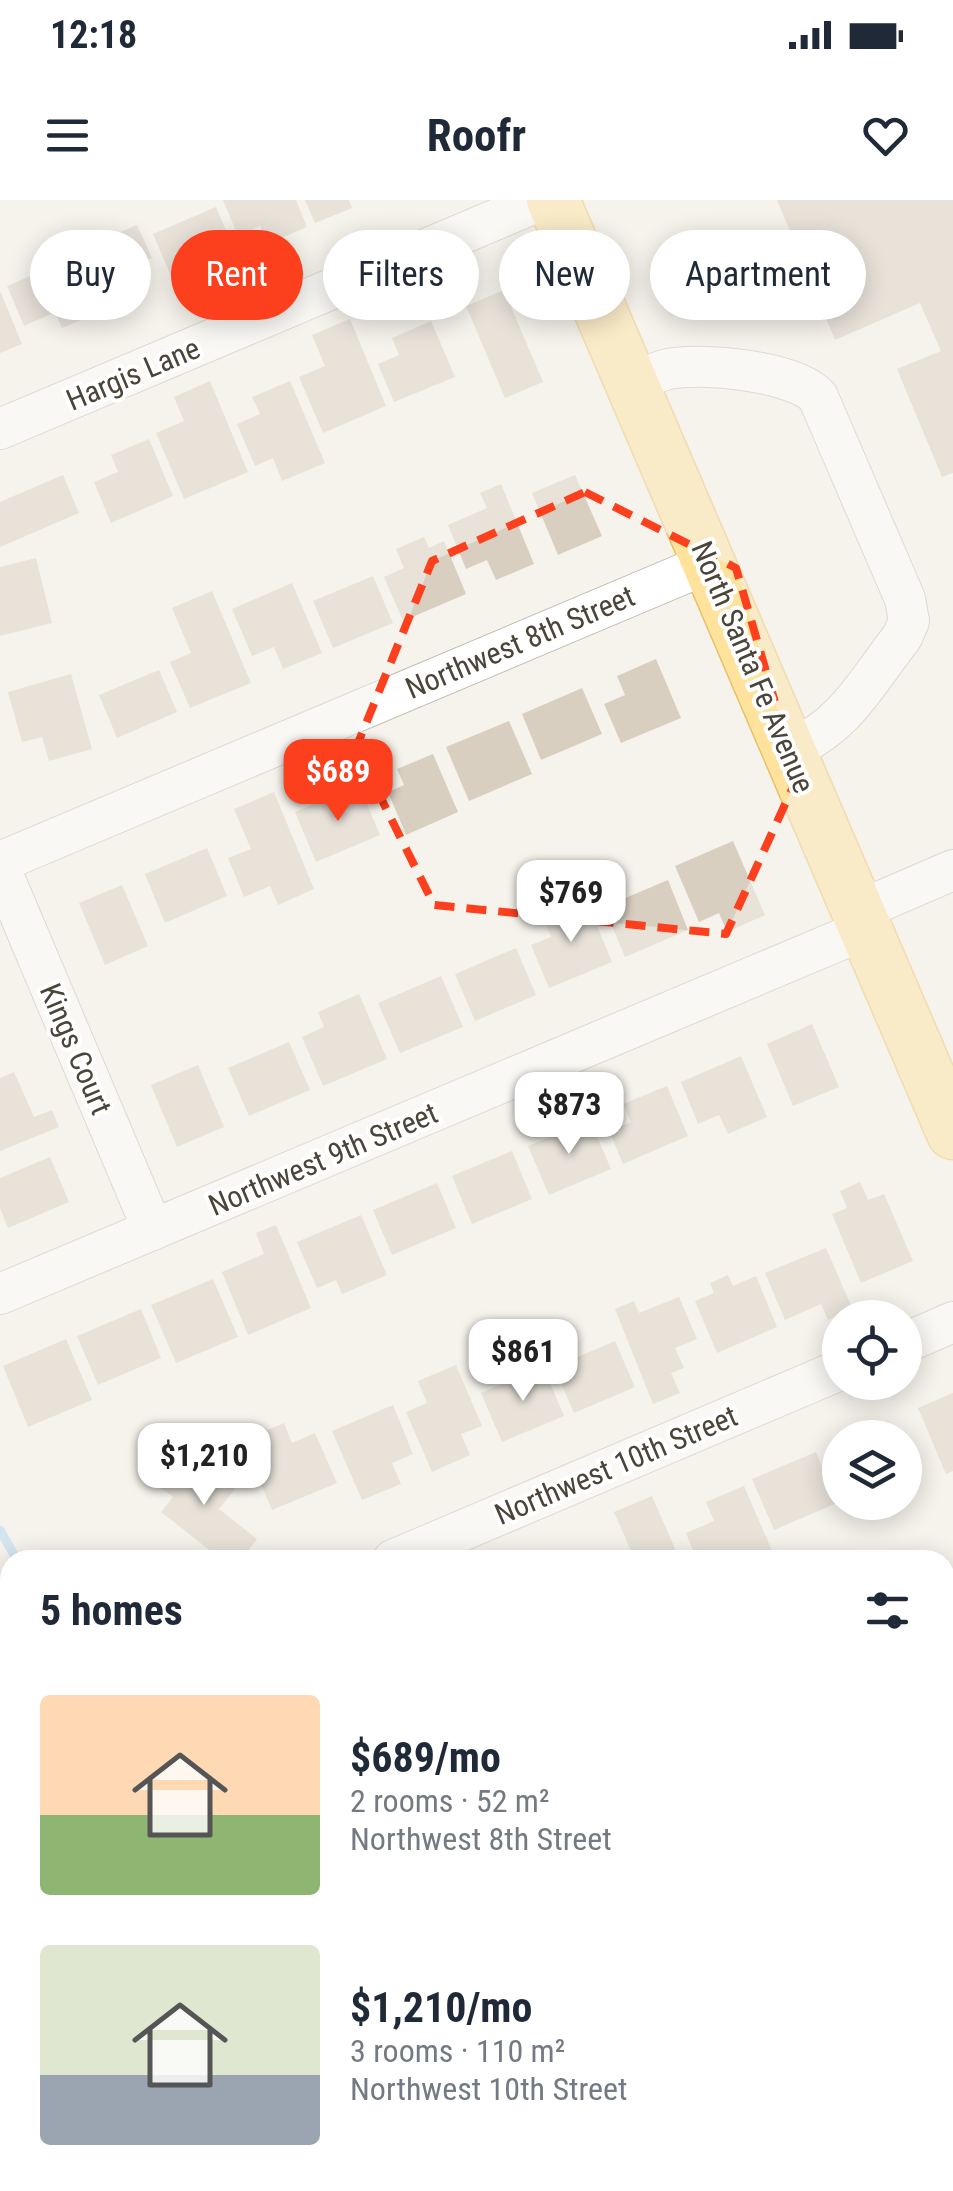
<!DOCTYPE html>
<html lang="en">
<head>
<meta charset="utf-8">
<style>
  :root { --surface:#fff; --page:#f2f2f3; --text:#1f2937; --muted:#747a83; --accent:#fc3f1d }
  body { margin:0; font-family:"Roboto Condensed",sans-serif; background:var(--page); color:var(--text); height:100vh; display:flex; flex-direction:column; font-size:38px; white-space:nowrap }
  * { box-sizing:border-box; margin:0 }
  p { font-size:32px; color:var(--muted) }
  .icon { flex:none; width:55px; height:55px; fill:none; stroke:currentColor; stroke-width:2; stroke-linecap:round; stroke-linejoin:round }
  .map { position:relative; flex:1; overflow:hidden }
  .side { position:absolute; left:0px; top:1350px; width:955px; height:642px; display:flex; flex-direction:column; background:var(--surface); border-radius:30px 30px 0 0; box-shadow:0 5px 25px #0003 }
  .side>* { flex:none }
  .banner { position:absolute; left:30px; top:30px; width:895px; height:90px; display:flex; gap:20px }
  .controls { position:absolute; left:822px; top:1100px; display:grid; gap:20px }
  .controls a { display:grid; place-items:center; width:100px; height:100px; border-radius:50%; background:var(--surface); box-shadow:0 5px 25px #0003; font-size:50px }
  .price { position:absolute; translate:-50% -85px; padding:0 22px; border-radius:20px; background:#fff; color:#222; font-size:32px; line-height:65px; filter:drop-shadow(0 2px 5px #0008) }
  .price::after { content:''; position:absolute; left:50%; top:60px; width:30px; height:22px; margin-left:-15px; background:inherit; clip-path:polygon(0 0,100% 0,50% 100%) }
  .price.current { background:var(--accent); color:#fff }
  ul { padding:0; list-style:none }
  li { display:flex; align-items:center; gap:30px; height:250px; padding:0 40px }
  li span { display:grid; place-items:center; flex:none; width:280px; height:200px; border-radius:10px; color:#555 }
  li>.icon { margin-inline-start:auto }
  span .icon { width:120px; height:120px; fill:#fffc; stroke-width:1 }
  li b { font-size:42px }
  h2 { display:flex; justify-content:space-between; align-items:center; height:120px; padding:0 40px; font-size:42px }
  .pill { padding:0 35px; border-radius:45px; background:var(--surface); box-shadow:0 5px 25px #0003; font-size:35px; line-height:90px }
  .pill.current { background:var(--accent); color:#fff }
  .status { display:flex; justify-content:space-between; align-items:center; height:70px; padding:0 50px; background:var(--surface); direction:ltr }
  .status svg { height:28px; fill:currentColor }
  header { display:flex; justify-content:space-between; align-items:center; height:130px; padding:0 40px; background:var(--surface); font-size:45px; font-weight:700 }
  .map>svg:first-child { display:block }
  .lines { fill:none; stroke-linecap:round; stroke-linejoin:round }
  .stream { stroke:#a9d4f2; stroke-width:9 }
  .building { fill:#d8cfc1 }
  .minor-casing { stroke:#c2bbae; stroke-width:42 }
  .major-casing { stroke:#e6c16a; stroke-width:55 }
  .minor { stroke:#fff; stroke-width:40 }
  .major { stroke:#ffe39c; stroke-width:52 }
  .marked { fill:none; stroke:#fc3f1d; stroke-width:8; stroke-dasharray:20 12; stroke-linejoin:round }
  .labels { text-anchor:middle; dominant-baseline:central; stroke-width:8; stroke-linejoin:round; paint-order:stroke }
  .street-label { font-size:30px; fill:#4b4439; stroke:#fff }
</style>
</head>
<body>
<div class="status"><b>12:18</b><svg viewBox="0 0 49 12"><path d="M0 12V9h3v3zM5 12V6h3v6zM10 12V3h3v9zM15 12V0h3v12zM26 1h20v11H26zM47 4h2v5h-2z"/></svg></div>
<header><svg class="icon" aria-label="menu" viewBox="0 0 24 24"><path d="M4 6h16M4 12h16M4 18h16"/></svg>Roofr<svg class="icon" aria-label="heart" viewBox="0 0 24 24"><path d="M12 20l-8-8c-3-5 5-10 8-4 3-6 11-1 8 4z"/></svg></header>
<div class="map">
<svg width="953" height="1991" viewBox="0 0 953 1991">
  <rect width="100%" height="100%" fill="#f6f3ec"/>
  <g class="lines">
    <g class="stream">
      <polyline points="0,1330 17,1360"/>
      <polyline points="307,1982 311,1991"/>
    </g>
  </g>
  <g class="building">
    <polygon points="223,0 296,0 307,27 267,44 260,26 238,36"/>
    <polygon points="305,0 349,0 352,8 315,23"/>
    <polygon points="777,0 953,0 953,273 942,277 897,169 941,151 920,103 835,140"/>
    <polygon points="216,7 237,56 174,83 153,34"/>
    <polygon points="137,25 152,58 129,68 141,96 102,113 76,51"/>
    <polygon points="70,59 93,115 62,128 55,112 24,126 7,86"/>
    <polygon points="504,90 543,182 505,198 466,106"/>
    <polygon points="0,91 22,144 0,153"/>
    <polygon points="350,119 386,206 323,233 299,177 325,166 312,135"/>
    <polygon points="431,121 455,177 394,202 378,164 399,155 392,138"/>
    <polygon points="210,181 248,272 184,299 156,233 184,221 174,197"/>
    <polygon points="290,181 325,263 282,281 273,258 255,266 237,224 260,214 252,197"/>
    <polygon points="149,239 173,296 111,323 94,282 118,272 111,255"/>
    <polygon points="63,275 79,313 0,347 0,302"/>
    <polygon points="575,275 602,336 558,355 532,293"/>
    <polygon points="501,284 534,364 496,380 487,360 466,369 448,325 487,308 480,293"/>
    <polygon points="424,337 429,348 444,341 466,394 403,421 384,377 404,368 396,349"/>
    <polygon points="36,358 52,423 0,436 0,367"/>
    <polygon points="373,376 393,423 333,448 313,401"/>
    <polygon points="292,383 322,453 283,469 274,447 252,456 232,409"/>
    <polygon points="212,391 251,483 190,508 170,462 191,453 172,408"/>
    <polygon points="656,459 681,518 621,543 604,504 625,495 617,476"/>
    <polygon points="159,470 177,512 117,538 99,495"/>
    <polygon points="71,474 92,549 49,561 42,537 22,542 8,492"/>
    <polygon points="582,488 602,534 541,560 522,514"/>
    <polygon points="509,521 532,574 469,601 446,547"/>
    <polygon points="433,554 458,612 406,635 388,592 404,585 397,569"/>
    <polygon points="359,585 380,635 316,662 295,612"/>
    <polygon points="274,592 314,689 278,705 270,686 244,697 228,658 251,649 234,609"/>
    <polygon points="733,641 765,715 727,732 719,713 699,722 675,666"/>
    <polygon points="207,648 227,696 165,723 145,674"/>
    <polygon points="668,680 688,730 625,757 604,707"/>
    <polygon points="122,685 148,746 105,765 79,703"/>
    <polygon points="586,699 612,762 549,788 531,745 551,737 543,717"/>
    <polygon points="516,748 536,795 475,821 455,774"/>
    <polygon points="441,776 463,827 400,853 378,803"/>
    <polygon points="359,794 387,859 323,886 302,837 324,827 318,812"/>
    <polygon points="812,824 839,887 793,906 767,844"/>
    <polygon points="289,842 310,890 249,916 228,868"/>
    <polygon points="741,856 767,917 728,934 719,915 698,924 681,882"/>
    <polygon points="198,865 224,927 177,947 151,885"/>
    <polygon points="14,872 34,917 52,910 59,927 0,951 0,878"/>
    <polygon points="667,886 688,936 623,964 609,931 631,922 623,904"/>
    <polygon points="590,920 611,969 549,995 528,946"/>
    <polygon points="512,951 532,999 472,1024 452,976"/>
    <polygon points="50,957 69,1002 8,1028 0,1008 0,978"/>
    <polygon points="860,982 868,1000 884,994 913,1061 861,1083 832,1014 847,1008 840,991"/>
    <polygon points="437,983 456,1028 392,1055 373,1010"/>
    <polygon points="361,1015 387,1075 342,1094 336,1080 317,1088 297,1042"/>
    <polygon points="276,1025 311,1108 248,1135 222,1072 264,1054 256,1033"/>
    <polygon points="826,1048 853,1110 828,1120 821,1104 785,1120 765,1073"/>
    <polygon points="728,1075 733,1086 756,1076 777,1127 717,1153 695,1101 714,1093 710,1083"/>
    <polygon points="213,1079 238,1137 176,1163 151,1105"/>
    <polygon points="679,1097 697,1139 675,1148 684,1168 671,1173 680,1193 653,1204 615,1109 634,1101 639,1113"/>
    <polygon points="141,1109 161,1158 98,1185 77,1136"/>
    <polygon points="66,1139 92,1200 28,1227 3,1166"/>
    <polygon points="615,1141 635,1187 574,1213 554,1167"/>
    <polygon points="456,1165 482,1226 461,1234 470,1255 432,1272 406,1212 427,1203 418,1181"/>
    <polygon points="543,1166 564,1216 502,1242 481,1193"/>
    <polygon points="953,1193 953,1271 946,1274 918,1208"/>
    <polygon points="393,1205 413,1254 392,1263 401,1284 362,1300 332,1231"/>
    <polygon points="888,1221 895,1238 849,1238 849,1237"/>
    <polygon points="284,1223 292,1243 315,1233 337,1283 272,1310 242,1241"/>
    <polygon points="185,1250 235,1289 219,1309 257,1339 241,1360 222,1360 161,1312 173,1297 157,1285"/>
    <polygon points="816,1252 837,1303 774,1330 752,1279"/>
    <polygon points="744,1286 776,1360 697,1360 686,1333 714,1321 706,1302"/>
    <polygon points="652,1296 680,1360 612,1360 631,1351 614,1312"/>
    <polygon points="0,1491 10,1515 10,1551 0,1555"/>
    <polygon points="10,1563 10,1635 0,1640 0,1568"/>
    <polygon points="945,1760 953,1763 953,1856 945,1853"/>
    <polygon points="141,1982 192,1982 172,1991 144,1991"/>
    <polygon points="420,1982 464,1982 467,1990 484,1982 516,1982 520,1991 400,1991"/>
    <polygon points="651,1982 700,1982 704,1991 655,1991"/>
  </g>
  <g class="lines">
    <defs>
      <g id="minor">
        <path d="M632,183C643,178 656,172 668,169C702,162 795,171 818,197L905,399L909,421L902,437C866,483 845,527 789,550"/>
        <polyline points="0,229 542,0"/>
        <polyline points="0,662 709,363"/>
        <polyline points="0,668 153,1030"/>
        <polyline points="858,711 953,670"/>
        <polyline points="0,1094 866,729"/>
        <polyline points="905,1143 953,1122"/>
        <polyline points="393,1360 840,1170"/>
        <polyline points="945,1513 953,1510"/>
        <polyline points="945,1586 953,1604"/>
        <polyline points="0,1819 10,1842"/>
        <polyline points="945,1957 953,1960"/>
        <polyline points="70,1982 74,1991"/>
        <polyline points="562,1982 566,1991"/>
      </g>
      <polyline id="major" points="553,0 953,933"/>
    </defs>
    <use href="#minor" class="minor-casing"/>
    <use href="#major" class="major-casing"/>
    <use href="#minor" class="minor"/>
    <use href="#major" class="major"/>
  </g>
  <path d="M0 0H953V1991H0ZM585,292L736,368L797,578L726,734L434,705L356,548L432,361Z" fill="#f6f3ec" fill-opacity=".55" fill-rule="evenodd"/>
  <path class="marked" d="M585,292L736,368L797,578L726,734L434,705L356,548L432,361Z"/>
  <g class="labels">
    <g class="street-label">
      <text transform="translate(133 174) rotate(-23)">Hargis Lane</text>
      <text transform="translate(520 442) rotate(-23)">Northwest 8th Street</text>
      <text transform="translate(753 467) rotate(67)">North Santa Fe Avenue</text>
      <text transform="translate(76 849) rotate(67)">Kings Court</text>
      <text transform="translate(323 959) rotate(-23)">Northwest 9th Street</text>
      <text transform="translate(616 1265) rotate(-23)">Northwest 10th Street</text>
    </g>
  </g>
</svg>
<div class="controls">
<a><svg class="icon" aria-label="locate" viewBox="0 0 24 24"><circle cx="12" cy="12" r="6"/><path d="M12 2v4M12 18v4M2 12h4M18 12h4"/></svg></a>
<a><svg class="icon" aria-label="layers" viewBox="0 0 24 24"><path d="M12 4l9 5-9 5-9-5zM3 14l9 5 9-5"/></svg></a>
</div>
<b class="price current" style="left:338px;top:624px">$689</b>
<b class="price" style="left:571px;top:745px">$769</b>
<b class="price" style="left:569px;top:957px">$873</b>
<b class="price" style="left:523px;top:1204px">$861</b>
<b class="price" style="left:204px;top:1308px">$1,210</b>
<div class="banner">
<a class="pill">Buy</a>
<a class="pill current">Rent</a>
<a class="pill">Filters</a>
<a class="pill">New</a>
<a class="pill">Apartment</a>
</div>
<section class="side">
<h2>5 homes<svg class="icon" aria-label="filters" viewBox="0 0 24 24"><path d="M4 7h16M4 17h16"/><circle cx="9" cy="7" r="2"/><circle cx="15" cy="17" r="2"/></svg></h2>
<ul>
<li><span style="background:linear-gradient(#ffd9b3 60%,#8fb573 0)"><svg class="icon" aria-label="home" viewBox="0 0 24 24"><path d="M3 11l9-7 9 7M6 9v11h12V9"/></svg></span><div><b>$689/mo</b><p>2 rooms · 52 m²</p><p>Northwest 8th Street</p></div></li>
<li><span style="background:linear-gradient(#dfe7d0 65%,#9aa5b1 0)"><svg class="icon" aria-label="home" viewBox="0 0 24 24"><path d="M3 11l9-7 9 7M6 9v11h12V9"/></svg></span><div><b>$1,210/mo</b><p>3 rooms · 110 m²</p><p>Northwest 10th Street</p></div></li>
</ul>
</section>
</div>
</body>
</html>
